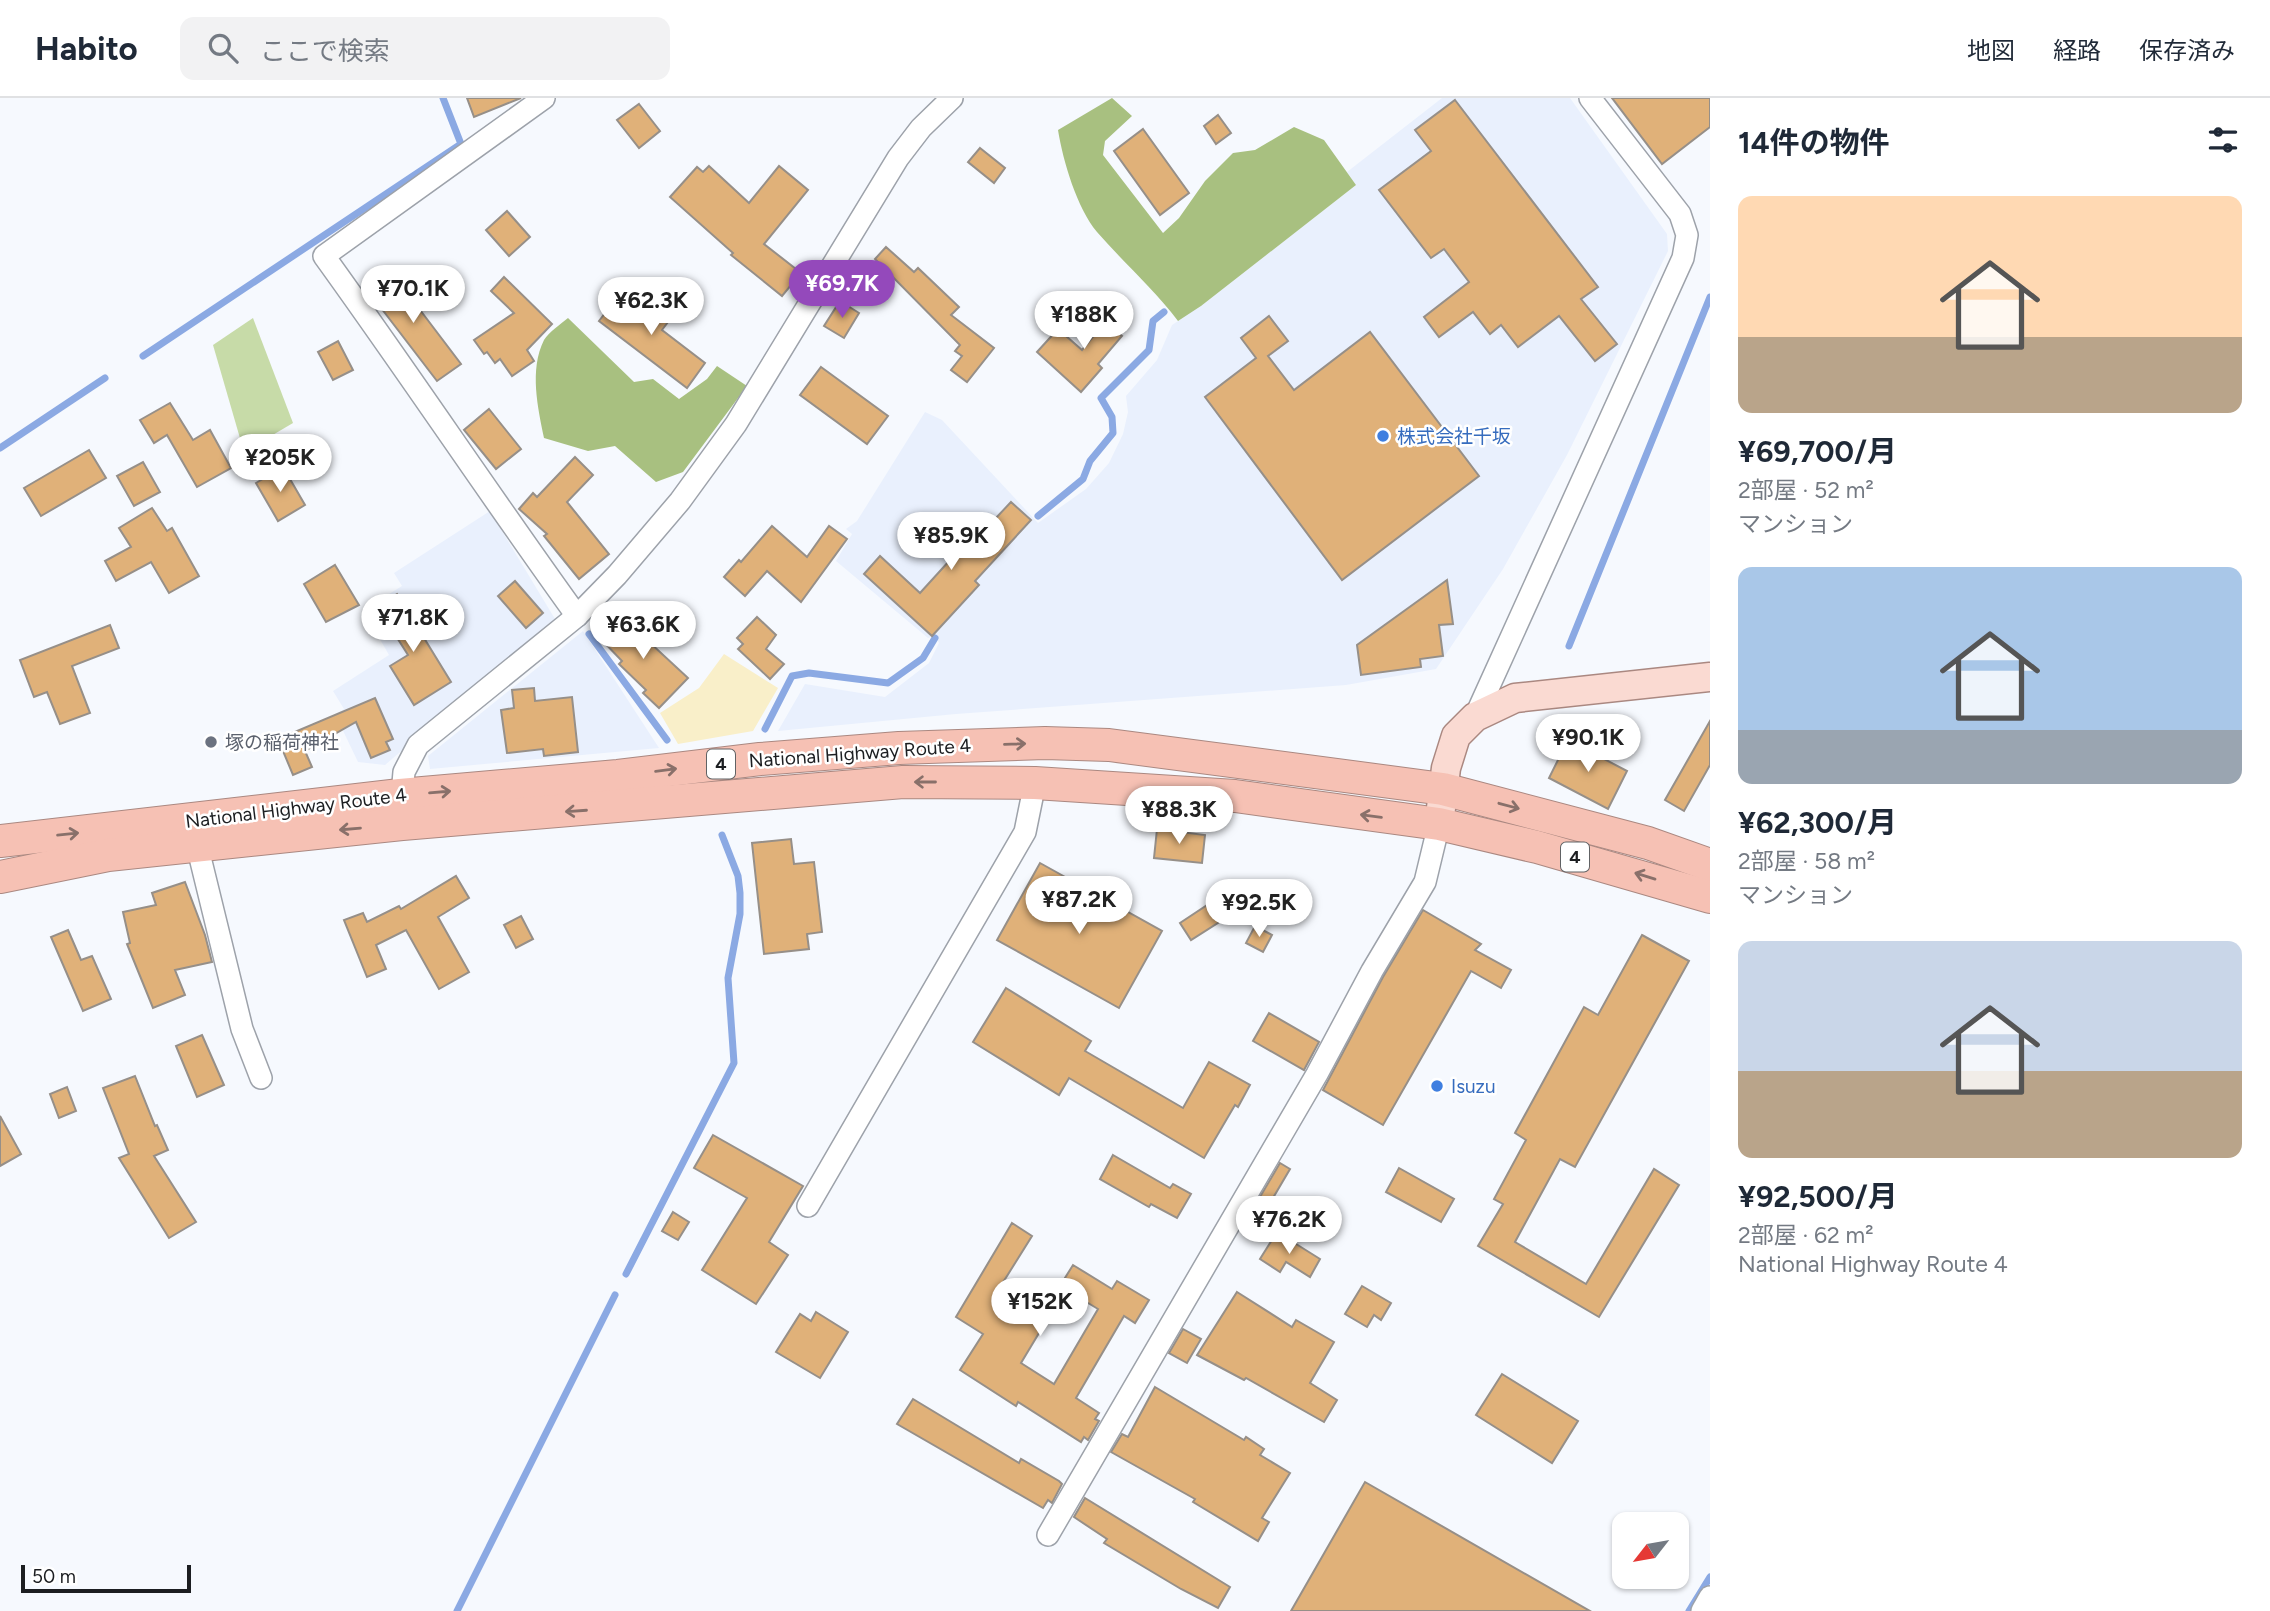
<!DOCTYPE html>
<html lang="ja">
<head>
<meta charset="utf-8">
<style>
  :root { --surface:#fff; --page:#f2f2f3; --text:#1f2937; --muted:#747a83; --line:#e0e1e3; --accent:#9449bb }
  body { margin:0; font-family:Figtree,"Noto Sans JP",sans-serif; background:var(--page); color:var(--text); height:100vh; display:flex; flex-direction:column; font-size:26px; white-space:nowrap }
  * { box-sizing:border-box; margin:0 }
  p { font-size:23px; color:var(--muted) }
  .icon { flex:none; width:38px; height:38px; fill:none; stroke:currentColor; stroke-width:2; stroke-linecap:round; stroke-linejoin:round }
  .map { position:relative; flex:1; overflow:hidden }
  .drawer { display:flex; flex-direction:column; background:var(--surface); width:560px }
  .drawer>* { flex:none }
  .needle { width:46px; rotate:239deg }
  .buttons { position:absolute; left:1612px; top:1414px; display:grid; gap:14px }
  .buttons a { display:grid; place-items:center; width:77px; height:77px; border-radius:14px; background:var(--surface); box-shadow:0 2px 5px #0004; font-size:35px }
  .scale { position:absolute; left:21px; bottom:18px; width:170px; box-sizing:border-box; padding-left:7px; border:4px solid #1c1e21; border-top:0; font-size:19px; line-height:24px; white-space:nowrap; color:#1c1e21; -webkit-text-stroke:5px #fff; paint-order:stroke }
  .price { position:absolute; translate:-50% -60px; padding:0 16px; border-radius:24px; background:#fff; color:#222; font-size:23px; line-height:46px; filter:drop-shadow(0 2px 4px #0008) }
  .price::after { content:''; position:absolute; left:50%; top:42px; width:21px; height:16px; margin-left:-10px; background:inherit; clip-path:polygon(0 0,100% 0,50% 100%) }
  .price.selected { background:var(--accent); color:#fff }
  ul { padding:0; list-style:none }
  li { display:grid; align-content:center; gap:14px; height:371px; padding:0 28px }
  li span { display:grid; place-items:center; height:217px; border-radius:14px; color:#555 }
  li>.icon { margin-inline-start:auto }
  span .icon { width:126px; height:126px; fill:#fffc; stroke-width:1 }
  li b { font-size:30px }
  h2 { display:flex; justify-content:space-between; align-items:center; height:84px; padding:0 28px; font-size:30px }
  header { display:flex; align-items:center; gap:42px; box-sizing:border-box; height:98px; padding:0 35px; background:var(--surface); border-bottom:2px solid var(--line) }
  header strong { font-size:33px }
  nav { display:flex; gap:38px; margin-inline-start:auto; font-size:24px }
  .search { width:490px; height:63px; background:var(--page); display:flex; align-items:center; gap:18px; box-sizing:border-box; padding:0 24px; border-radius:14px; color:var(--muted); font-size:26px }
  main { display:flex; flex:1; min-height:0 }
  .map>svg:first-child { display:block }
  .built { fill:#e9f0fd }
  .green { fill:#c7dba8 }
  .forest { fill:#a8c080 }
  .sand { fill:#f9efc9 }
  .lines { fill:none; stroke-linecap:round; stroke-linejoin:round }
  .stream { stroke:#8ba9e3; stroke-width:7 }
  .building { fill:#e0b179; stroke:#968f88; stroke-width:2 }
  .minor-casing { stroke:#9da2aa; stroke-width:24 }
  .major-casing { stroke:#aa8881; stroke-width:31 }
  .highway-casing { stroke:#aa8881; stroke-width:34 }
  .minor { stroke:#fff; stroke-width:21 }
  .major { stroke:#fadad2; stroke-width:28 }
  .highway { stroke:#f6c1b4; stroke-width:32 }
  .oneway { stroke:#89706a }
  .shop-dot { fill:#3f7fe0; stroke:#fff; stroke-width:2.5 }
  .worship-dot { fill:#6b7280; stroke:#fff; stroke-width:2.5 }
  .labels { text-anchor:middle; dominant-baseline:central; stroke-width:5; stroke-linejoin:round; paint-order:stroke }
  .shield { fill:#fff; stroke:#606264; stroke-width:2 }
  .shield-label { font-size:18px; font-weight:bold; fill:#1c1e21 }
  .shop-label { font-size:19px; fill:#366cbe; stroke:#fff; text-anchor:start }
  .worship-label { font-size:19px; fill:#5b616d; stroke:#fff; text-anchor:start }
  .street-label { font-size:19px; fill:#1c1e21; stroke:#fff }
</style>
</head>
<body>
<header>
<strong>Habito</strong>
<div class="search"><svg class="icon" aria-label="search" viewBox="0 0 24 24"><circle cx="10" cy="10" r="6"/><path d="M15 15l6 6"/></svg>ここで検索</div>
<nav><a>地図</a><a>経路</a><a>保存済み</a></nav>
</header>
<main>
<div class="map">
<svg width="1710" height="1513" viewBox="0 0 1710 1513">
  <rect width="100%" height="100%" fill="#f6f9fe"/>
  <g class="built">
    <polygon points="1442,0 1570,0 1667,136 1668,153 1567,357 1503,471 1436,571 1346,587 956,616 778,633 805,586 885,599 929,565 939,545 935,538 928,540 836,463 852,436 846,431 857,423 925,314 942,322 1038,425 1086,391 1109,365 1123,336 1128,314 1126,298 1157,262 1172,227 1201,208 1356,87 1347,74"/>
    <polygon points="490,413 555,521 385,667 358,664 335,616 344,611 333,593 389,557 363,512 402,488 394,475"/>
    <polygon points="583,533 659,650 430,671 428,658"/>
  </g>
  <polygon class="green" points="253,220 293,325 244,354 213,247"/>
  <g class="forest">
    <path d="M1112,0L1132,18L1105,43L1103,57L1163,135L1179,120L1205,83L1233,55L1255,52L1294,29L1324,42L1356,87L1201,208L1178,223C1154,191 1123,164 1097,134C1077,110 1063,63 1058,32Z"/>
    <path d="M568,220L634,284L653,281L679,301L707,281L717,268L747,288L683,374L656,384L615,348L588,353L544,340C538,310 529,272 544,242C549,234 561,226 568,220Z"/>
  </g>
  <polygon class="sand" points="724,556 778,590 753,633 678,646 660,615 699,590"/>
  <g class="lines">
    <g class="stream">
      <polyline points="143,258 461,46 443,0"/>
      <polyline points="0,350 105,280"/>
      <polyline points="1038,418 1083,381 1090,363 1113,335 1112,319 1101,300 1149,252 1153,223 1164,214"/>
      <polyline points="589,536 667,642"/>
      <polyline points="1569,548 1710,199"/>
      <polyline points="765,631 792,578 809,575 888,585 923,560 935,540"/>
      <polyline points="626,1176 734,965 728,880 740,816 740,795 738,778 722,737"/>
      <polyline points="457,1513 615,1197"/>
      <polyline points="1689,1513 1710,1479"/>
    </g>
  </g>
  <g class="building">
    <polygon points="467,0 521,0 474,19"/>
    <polygon points="1612,0 1710,0 1710,29 1662,66"/>
    <polygon points="1455,2 1598,189 1581,201 1617,246 1595,263 1559,218 1518,249 1501,227 1490,236 1473,214 1439,239 1424,219 1469,184 1444,151 1431,160 1379,92 1431,53 1415,32"/>
    <polygon points="639,6 660,33 639,50 617,22"/>
    <polygon points="1218,17 1231,35 1216,46 1204,28"/>
    <polygon points="1143,31 1189,95 1160,117 1114,53"/>
    <polygon points="980,50 1005,70 994,85 968,64"/>
    <polygon points="709,68 749,105 779,68 808,92 764,146 801,175 782,198 731,157 733,155 670,99 697,69 703,74"/>
    <polygon points="507,113 530,139 509,158 486,132"/>
    <polygon points="886,149 914,174 918,170 959,209 951,217 994,250 967,284 951,272 962,258 955,253 960,247 875,161"/>
    <polygon points="389,171 461,266 437,283 365,189"/>
    <polygon points="504,179 552,226 527,252 534,263 512,278 500,261 495,265 487,254 484,256 474,242 514,215 491,193"/>
    <polygon points="624,190 668,224 662,232 705,265 687,290 599,223"/>
    <polygon points="840,203 859,215 844,240 824,228"/>
    <polygon points="1118,208 1131,219 1118,235 1122,238 1098,266 1102,270 1081,294 1037,254 1058,231 1082,252"/>
    <polygon points="1269,218 1288,243 1268,258 1294,292 1370,234 1479,378 1342,482 1205,299 1256,260 1241,240"/>
    <polygon points="338,243 353,272 333,282 318,254"/>
    <polygon points="821,269 888,318 867,346 800,297"/>
    <polygon points="170,305 193,342 210,332 231,370 197,389 167,337 154,345 140,322"/>
    <polygon points="489,311 521,351 496,371 464,332"/>
    <polygon points="89,352 106,380 41,418 24,390"/>
    <polygon points="575,359 593,377 567,404 609,456 579,481 544,438 547,436 519,411 533,395 537,399"/>
    <polygon points="143,364 160,394 134,408 117,378"/>
    <polygon points="283,369 305,407 278,423 256,385"/>
    <polygon points="1011,404 1031,422 975,483 979,487 932,538 864,476 880,458 920,495 991,417 995,421"/>
    <polygon points="152,410 167,433 172,430 199,478 169,495 151,464 116,483 105,463 131,449 119,430"/>
    <polygon points="772,428 807,459 829,428 847,441 801,504 767,473 745,498 724,479 739,462 741,464"/>
    <polygon points="335,467 359,507 326,524 304,486"/>
    <polygon points="1447,482 1453,526 1439,527 1443,558 1420,561 1421,569 1361,577 1357,547"/>
    <polygon points="515,483 543,515 526,530 498,498"/>
    <polygon points="397,496 451,584 414,607 390,568 408,557 377,508"/>
    <polygon points="620,517 688,580 659,610 643,595 646,592 619,566 622,563 598,538"/>
    <polygon points="757,519 776,537 766,551 784,566 770,581 738,551 743,546 737,540"/>
    <polygon points="110,527 119,550 72,568 90,615 60,626 47,594 34,599 20,562"/>
    <polygon points="534,590 535,603 572,599 578,654 544,658 543,651 507,655 501,612 514,610 512,592"/>
    <polygon points="375,600 393,641 386,644 390,652 371,660 356,624 305,653 312,669 293,677 278,641"/>
    <polygon points="1710,623 1710,667 1684,713 1665,702"/>
    <polygon points="1568,642 1627,673 1608,711 1549,680"/>
    <polygon points="1157,731 1205,737 1202,765 1154,760"/>
    <polygon points="791,741 794,766 814,764 822,834 807,836 809,851 764,856 752,745"/>
    <polygon points="1040,765 1162,833 1119,910 997,842"/>
    <polygon points="456,778 469,800 438,819 469,874 439,891 406,832 376,847 386,871 367,879 344,822 363,815 367,824 399,808 401,811"/>
    <polygon points="185,784 205,837 212,864 175,872 185,897 153,910 127,846 130,845 123,814 156,807 152,795"/>
    <polygon points="1242,784 1254,802 1191,842 1180,825"/>
    <polygon points="1423,812 1481,846 1475,852 1511,872 1501,890 1471,873 1383,1027 1323,992 1383,879"/>
    <polygon points="521,818 533,841 516,850 504,827"/>
    <polygon points="1255,828 1272,837 1263,854 1246,845"/>
    <polygon points="68,832 81,862 92,858 111,901 83,913 51,839"/>
    <polygon points="1642,837 1689,863 1575,1069 1560,1061 1515,1144 1586,1186 1654,1071 1679,1087 1599,1219 1478,1148 1503,1106 1494,1101 1526,1042 1515,1035 1584,909 1598,917"/>
    <polygon points="1006,890 1091,943 1085,953 1183,1010 1209,964 1250,987 1238,1009 1235,1007 1204,1060 1069,980 1059,997 973,944"/>
    <polygon points="1269,915 1319,944 1304,972 1253,943"/>
    <polygon points="202,937 224,987 197,999 176,948"/>
    <polygon points="135,978 155,1028 157,1027 168,1052 154,1058 196,1124 169,1140 119,1060 129,1056 103,990"/>
    <polygon points="67,989 76,1013 59,1020 50,996"/>
    <polygon points="0,1018 21,1056 0,1068"/>
    <polygon points="713,1037 803,1088 769,1144 788,1157 756,1206 702,1172 747,1100 694,1070"/>
    <polygon points="1113,1057 1170,1090 1173,1086 1191,1096 1177,1120 1151,1106 1149,1109 1100,1081"/>
    <polygon points="1280,1065 1290,1071 1270,1105 1260,1099"/>
    <polygon points="1399,1070 1454,1101 1441,1124 1386,1094"/>
    <polygon points="673,1114 689,1124 678,1142 662,1133"/>
    <polygon points="1012,1125 1032,1138 1002,1186 1051,1215 1021,1265 1054,1286 1098,1211 1060,1188 1073,1167 1112,1191 1117,1183 1149,1202 1135,1225 1124,1218 1076,1300 1099,1315 1095,1321 1099,1323 1088,1342 1084,1339 1081,1344 1018,1304 1016,1308 960,1272 983,1236 956,1219"/>
    <polygon points="1277,1134 1320,1161 1310,1179 1286,1164 1280,1174 1260,1161"/>
    <polygon points="1362,1188 1391,1205 1381,1222 1374,1217 1367,1229 1345,1216"/>
    <polygon points="1237,1194 1292,1229 1296,1222 1334,1244 1310,1285 1337,1302 1324,1324 1246,1280 1244,1282 1197,1257"/>
    <polygon points="816,1214 848,1234 820,1280 776,1254 800,1216 811,1223"/>
    <polygon points="1183,1231 1201,1241 1187,1265 1169,1255"/>
    <polygon points="1502,1276 1578,1323 1552,1365 1476,1317"/>
    <polygon points="1155,1289 1244,1342 1246,1339 1264,1351 1260,1357 1290,1375 1262,1420 1269,1424 1258,1443 1193,1404 1195,1401 1111,1354 1122,1336 1128,1339"/>
    <polygon points="913,1301 1019,1365 1021,1361 1059,1383 1062,1386 1052,1405 1048,1402 1043,1410 897,1326"/>
    <polygon points="1365,1384 1590,1513 1291,1513"/>
    <polygon points="1085,1400 1230,1489 1218,1510 1181,1491 1104,1445 1107,1441 1074,1419"/>
  </g>
  <g class="lines">
    <defs>
      <g id="minor">
        <path d="M544,0L324,158C410,277 491,399 577,518"/>
        <polyline points="1475,619 1683,160 1687,137 1680,116 1590,0"/>
        <polyline points="401,708 404,674 418,647 577,518 617,477 680,403 736,326 898,60 921,30 952,0"/>
        <polyline points="197,747 242,931 261,980"/>
        <polyline points="808,1108 1025,734 1035,685"/>
        <polyline points="1048,1437 1317,976 1372,873 1425,784 1439,726"/>
        <polyline points="1702,1513 1710,1499"/>
      </g>
      <polyline id="major" points="1439,726 1446,670 1456,638 1475,619 1515,600 1710,579"/>
      <g id="highway">
        <polyline points="0,743 400,697 618,678 760,661 899,650 1045,645 1109,647 1443,691 1648,745 1710,767"/>
        <polyline points="0,779 108,757 402,726 903,684 1035,685 1235,698 1439,726 1537,749 1710,799"/>
      </g>
    </defs>
    <use href="#minor" class="minor-casing"/>
    <use href="#major" class="major-casing"/>
    <use href="#highway" class="highway-casing"/>
    <use href="#minor" class="minor"/>
    <use href="#major" class="major"/>
    <use href="#highway" class="highway"/>
  </g>
  <defs><path id="oneway-shaft" d="M-6 0H5M1.5-3L5.5 0L1.5 3" fill="none" stroke-width="1.6" stroke-linecap="round" stroke-linejoin="round" transform="scale(1.75)"/></defs>
  <g class="oneway">
    <use href="#oneway-shaft" transform="translate(1015 646) rotate(-2)"/>
    <use href="#oneway-shaft" transform="translate(666 672) rotate(-7)"/>
    <use href="#oneway-shaft" transform="translate(925 684) rotate(-180)"/>
    <use href="#oneway-shaft" transform="translate(440 694) rotate(-5)"/>
    <use href="#oneway-shaft" transform="translate(1509 708) rotate(15)"/>
    <use href="#oneway-shaft" transform="translate(576 713) rotate(176)"/>
    <use href="#oneway-shaft" transform="translate(1371 718) rotate(-173)"/>
    <use href="#oneway-shaft" transform="translate(350 731) rotate(175)"/>
    <use href="#oneway-shaft" transform="translate(68 736) rotate(-6)"/>
    <use href="#oneway-shaft" transform="translate(1645 778) rotate(-163)"/>
  </g>
  <g class="shop-dot">
    <circle cx="1383" cy="338" r="7"/>
    <circle cx="1437" cy="988" r="7"/>
  </g>
  <circle class="worship-dot" cx="211" cy="644" r="7"/>
  <g class="labels">
    <g class="shield">
      <rect x="707" y="651.5" width="28" height="29" rx="5"/>
      <rect x="1561" y="744.5" width="28" height="29" rx="5"/>
    </g>
    <g class="shield-label">
      <text x="721" y="666">4</text>
      <text x="1575" y="759">4</text>
    </g>
    <g class="shop-label">
      <text x="1397" y="338">株式会社千坂</text>
      <text x="1451" y="988">Isuzu</text>
    </g>
    <g class="worship-label">
      <text x="225" y="644">塚の稲荷神社</text>
    </g>
    <g class="street-label">
      <text transform="translate(860 655) rotate(-4)">National Highway Route 4</text>
      <text transform="translate(296 710) rotate(-7)">National Highway Route 4</text>
    </g>
  </g>
</svg>
<div class="buttons">
<a><svg class="needle" viewBox="-14 -14 28 28"><path d="M0-13l5 13h-10z" fill="#e53935"/><path d="M0 13l5-13h-10z" fill="#747a83"/></svg></a>
</div>
<div class="scale">50 m</div>
<b class="price selected" style="left:842px;top:222px">¥69.7K</b>
<b class="price" style="left:413px;top:227px">¥70.1K</b>
<b class="price" style="left:651px;top:239px">¥62.3K</b>
<b class="price" style="left:1084px;top:253px">¥188K</b>
<b class="price" style="left:280px;top:396px">¥205K</b>
<b class="price" style="left:951px;top:474px">¥85.9K</b>
<b class="price" style="left:413px;top:556px">¥71.8K</b>
<b class="price" style="left:643px;top:563px">¥63.6K</b>
<b class="price" style="left:1588px;top:676px">¥90.1K</b>
<b class="price" style="left:1179px;top:748px">¥88.3K</b>
<b class="price" style="left:1079px;top:838px">¥87.2K</b>
<b class="price" style="left:1259px;top:841px">¥92.5K</b>
<b class="price" style="left:1289px;top:1158px">¥76.2K</b>
<b class="price" style="left:1040px;top:1240px">¥152K</b>
</div>
<section class="drawer">
<h2>14件の物件<svg class="icon" aria-label="filters" viewBox="0 0 24 24"><path d="M4 7h16M4 17h16"/><circle cx="9" cy="7" r="2"/><circle cx="15" cy="17" r="2"/></svg></h2>
<ul>
<li><span style="background:linear-gradient(#ffd9b3 65%,#b9a48a 0)"><svg class="icon" aria-label="home" viewBox="0 0 24 24"><path d="M3 11l9-7 9 7M6 9v11h12V9"/></svg></span><div><b>¥69,700/月</b><p>2部屋 · 52 m²</p><p>マンション</p></div></li>
<li><span style="background:linear-gradient(#a9c7e8 75%,#9aa5b1 0)"><svg class="icon" aria-label="home" viewBox="0 0 24 24"><path d="M3 11l9-7 9 7M6 9v11h12V9"/></svg></span><div><b>¥62,300/月</b><p>2部屋 · 58 m²</p><p>マンション</p></div></li>
<li><span style="background:linear-gradient(#c9d6e8 60%,#b9a48a 0)"><svg class="icon" aria-label="home" viewBox="0 0 24 24"><path d="M3 11l9-7 9 7M6 9v11h12V9"/></svg></span><div><b>¥92,500/月</b><p>2部屋 · 62 m²</p><p>National Highway Route 4</p></div></li>
</ul>
</section>
</main>
</body>
</html>
